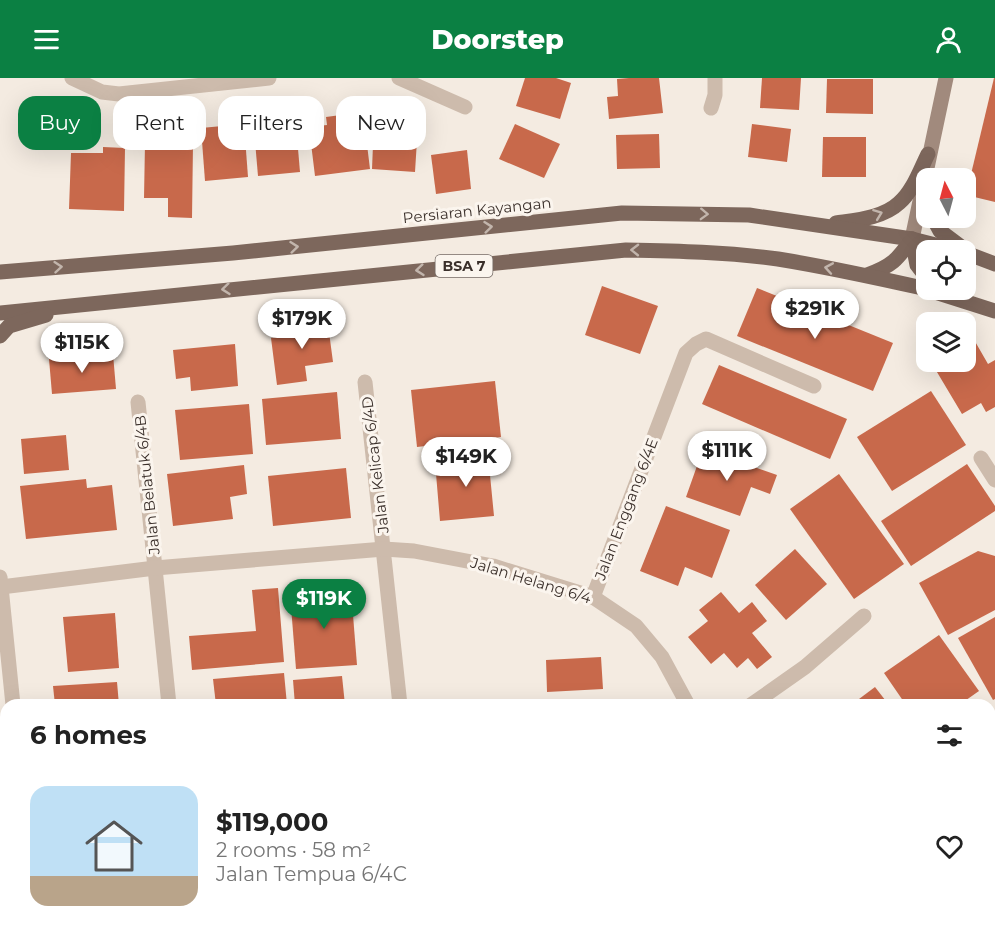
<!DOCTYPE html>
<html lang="en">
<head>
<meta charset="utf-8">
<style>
  :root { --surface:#fff; --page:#f6f6f6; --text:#222; --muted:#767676; --accent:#0b8043 }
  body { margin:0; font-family:Montserrat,sans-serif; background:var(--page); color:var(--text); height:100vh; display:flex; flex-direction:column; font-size:22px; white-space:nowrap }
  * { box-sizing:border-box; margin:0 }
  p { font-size:20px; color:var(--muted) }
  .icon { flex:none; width:33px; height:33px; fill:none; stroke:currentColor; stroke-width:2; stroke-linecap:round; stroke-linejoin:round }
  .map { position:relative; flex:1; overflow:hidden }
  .details { position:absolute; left:0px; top:621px; width:996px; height:234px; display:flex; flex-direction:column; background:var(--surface); border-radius:18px 18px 0 0; box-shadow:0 6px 24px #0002 }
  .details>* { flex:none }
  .banner { position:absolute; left:18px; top:18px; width:600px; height:54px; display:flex; gap:12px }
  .needle { width:39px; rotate:354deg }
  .controls { position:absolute; left:916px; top:90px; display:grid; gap:12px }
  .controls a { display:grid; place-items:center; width:60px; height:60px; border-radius:12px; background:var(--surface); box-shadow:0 6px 24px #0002; font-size:30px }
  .price { position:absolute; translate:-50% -51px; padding:0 14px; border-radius:21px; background:#fff; color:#222; font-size:20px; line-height:39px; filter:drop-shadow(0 2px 3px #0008) }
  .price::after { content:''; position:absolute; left:50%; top:36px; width:18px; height:14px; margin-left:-9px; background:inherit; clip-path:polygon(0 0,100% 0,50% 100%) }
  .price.on { background:var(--accent); color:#fff }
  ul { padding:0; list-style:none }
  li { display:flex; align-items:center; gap:18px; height:150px; padding:0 30px }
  li span { display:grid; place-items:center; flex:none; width:168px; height:120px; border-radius:18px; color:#555 }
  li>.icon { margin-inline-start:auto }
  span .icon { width:72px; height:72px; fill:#fffc; stroke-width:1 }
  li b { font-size:26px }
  h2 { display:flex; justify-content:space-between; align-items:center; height:72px; padding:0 30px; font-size:26px }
  .chip { padding:0 21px; border-radius:18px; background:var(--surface); box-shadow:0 6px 24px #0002; font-size:21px; line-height:54px }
  .chip.on { background:var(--accent); color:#fff }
  header { display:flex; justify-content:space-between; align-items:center; height:78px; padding:0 30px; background:var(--accent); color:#fff; font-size:27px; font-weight:800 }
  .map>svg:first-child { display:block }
  .building { fill:#c8694b }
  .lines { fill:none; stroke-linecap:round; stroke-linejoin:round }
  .lane { stroke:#cdbbac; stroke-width:8 }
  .street { stroke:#cdbbac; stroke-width:15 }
  .secondary { stroke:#a18a7d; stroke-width:15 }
  .primary { stroke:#7d675c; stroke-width:15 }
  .oneway { stroke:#c2b5ac }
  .labels { text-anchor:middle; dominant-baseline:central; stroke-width:6; stroke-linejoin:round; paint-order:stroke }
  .shield { fill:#fbf5ee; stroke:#756b66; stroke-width:1.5 }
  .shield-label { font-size:14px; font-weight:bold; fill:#3b302b }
  .street-label { font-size:15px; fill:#3b302b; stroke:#fbf5ee }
</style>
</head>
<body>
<header><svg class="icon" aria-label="menu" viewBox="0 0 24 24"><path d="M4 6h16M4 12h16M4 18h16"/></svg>Doorstep<svg class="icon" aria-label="person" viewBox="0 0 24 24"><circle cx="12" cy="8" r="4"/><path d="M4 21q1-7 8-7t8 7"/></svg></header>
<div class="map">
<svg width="995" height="855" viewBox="0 0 995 855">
  <rect width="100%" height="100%" fill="#f4ebe1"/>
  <g class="building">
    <polygon points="525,0 556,0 571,5 560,41 516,28"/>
    <polygon points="629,0 659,0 663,35 609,41 607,19 618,18 617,1"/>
    <polygon points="762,0 801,0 799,32 760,30"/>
    <polygon points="994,0 995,0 995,124 966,117"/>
    <polygon points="827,1 873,1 873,36 826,35"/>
    <polygon points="363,34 370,91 315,98 309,49 327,47 326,39"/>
    <polygon points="295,36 300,94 258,98 253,40"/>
    <polygon points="374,43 418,45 415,94 372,91"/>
    <polygon points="244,46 248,99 205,103 201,50"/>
    <polygon points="515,46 560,66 544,100 499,81"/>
    <polygon points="752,46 791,51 787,84 748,79"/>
    <polygon points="659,56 660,90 617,91 616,57"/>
    <polygon points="823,59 866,59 866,99 822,99"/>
    <polygon points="145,65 193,66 192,140 168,139 168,120 144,120"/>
    <polygon points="103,69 125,70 124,133 69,131 71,75 103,75"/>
    <polygon points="467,72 471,111 436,116 431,77"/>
    <polygon points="602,208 658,228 640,276 585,257"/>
    <polygon points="757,210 893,265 873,313 737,258"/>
    <polygon points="327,239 333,284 305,288 307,303 277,307 271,260 294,257 293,243"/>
    <polygon points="969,253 988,286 995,282 995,329 986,334 981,325 962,336 931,284 966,284 966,255"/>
    <polygon points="235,266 238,308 191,313 190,299 176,301 173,272"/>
    <polygon points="113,276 116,311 52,316 49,281"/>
    <polygon points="719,287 847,341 830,381 702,326"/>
    <polygon points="495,303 501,359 417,369 411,312"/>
    <polygon points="931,313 966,367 892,413 857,359"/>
    <polygon points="337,314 341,361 266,367 262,321"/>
    <polygon points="249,326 253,376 180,382 175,332"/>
    <polygon points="66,357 69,392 24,396 21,361"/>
    <polygon points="703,371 777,397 770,416 751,409 740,438 686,419"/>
    <polygon points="499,378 501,396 490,397 494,438 440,443 435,384"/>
    <polygon points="967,386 995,428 995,433 911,488 881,443"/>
    <polygon points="244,387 247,416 230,419 233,441 173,448 167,396"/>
    <polygon points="346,390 351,440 273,448 268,398"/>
    <polygon points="839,396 904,486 854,521 790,431"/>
    <polygon points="86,401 87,410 112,407 117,452 26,461 20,408"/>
    <polygon points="666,428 730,452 712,500 685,489 678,508 640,493"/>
    <polygon points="795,471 827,506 786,542 755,507"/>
    <polygon points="978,473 995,478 995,532 948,557 919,505"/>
    <polygon points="278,510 284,584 192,592 189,558 256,553 252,512"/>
    <polygon points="351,512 357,587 296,591 290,516"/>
    <polygon points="721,514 739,535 752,524 767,543 752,555 772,579 757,591 748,580 737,590 724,575 711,586 688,559 708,543 699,532"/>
    <polygon points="115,535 119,590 68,594 63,539"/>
    <polygon points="995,539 995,621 993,622 958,560"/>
    <polygon points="939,557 979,613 959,627 906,627 884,595"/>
    <polygon points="601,579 603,611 547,614 546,582"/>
    <polygon points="284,595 287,627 216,627 213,601"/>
    <polygon points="342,598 345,627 295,627 293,602"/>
    <polygon points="117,604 119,627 55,627 53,608"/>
    <polygon points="875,609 889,627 851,627"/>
    <polygon points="990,640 995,647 995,700 990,704"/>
    <polygon points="461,849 516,849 516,850 461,855"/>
    <polygon points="724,849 766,849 776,855 720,855"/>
    <polygon points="855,849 920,849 915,855 863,855"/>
  </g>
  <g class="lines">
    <polyline class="lane" points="0,720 6,720"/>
    <g class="street">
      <polyline points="72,0 102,14 119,16 269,0"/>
      <polyline points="399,0 465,29"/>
      <polyline points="711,30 715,17 715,0"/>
      <polyline points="365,304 400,627"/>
      <polyline points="138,324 169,627"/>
      <polyline points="981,380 995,402"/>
      <polyline points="0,499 13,627"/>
      <polyline points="1,509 155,490 384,471 414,473 493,488 593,519 636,548 662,579 688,627"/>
      <polyline points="593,519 686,275 696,266 706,261 814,308"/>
      <polyline points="751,627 805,589 864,538"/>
      <polyline points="990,780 995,774"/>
      <polyline points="35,849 36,855"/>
      <polyline points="668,855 671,849"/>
      <polyline points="928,855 933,849"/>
    </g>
    <g class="secondary">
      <polyline points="912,161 946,0"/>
      <polyline points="263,849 303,851 319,855"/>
      <polyline points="179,855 256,849"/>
    </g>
    <g class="primary">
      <polyline points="933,140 940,153 964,171"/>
      <path d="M836,145C856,142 883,140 899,125C913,113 920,92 928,76"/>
      <polyline points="912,161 917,187 927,200"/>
      <polyline points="966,175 995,186"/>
      <polyline points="0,194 233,175 622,135 749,137 912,161 955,172"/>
      <path d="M867,197C892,188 897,182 912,161"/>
      <polyline points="929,212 995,233"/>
      <path d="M0,235L626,172C677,173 727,174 778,181C828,189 878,200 927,211"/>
      <polyline points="0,258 9,248 46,237"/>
    </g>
  </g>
  <defs><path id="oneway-chevron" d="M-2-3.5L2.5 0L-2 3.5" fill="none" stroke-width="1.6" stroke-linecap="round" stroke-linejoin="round" transform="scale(1.5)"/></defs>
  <g class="oneway">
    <use href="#oneway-chevron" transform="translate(704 136) rotate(2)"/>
    <use href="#oneway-chevron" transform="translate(878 136) rotate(-21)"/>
    <use href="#oneway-chevron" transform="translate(488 149) rotate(-6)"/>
    <use href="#oneway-chevron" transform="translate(294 169) rotate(-6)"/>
    <use href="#oneway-chevron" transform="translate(635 172) rotate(-179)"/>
    <use href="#oneway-chevron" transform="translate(58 189) rotate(-5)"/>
    <use href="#oneway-chevron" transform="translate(829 190) rotate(-170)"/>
    <use href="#oneway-chevron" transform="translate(420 192) rotate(174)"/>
    <use href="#oneway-chevron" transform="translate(226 211) rotate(174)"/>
  </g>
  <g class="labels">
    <rect class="shield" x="435.5" y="177" width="57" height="22" rx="4.5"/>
    <g class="shield-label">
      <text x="464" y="188">BSA 7</text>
    </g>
    <g class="street-label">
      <text transform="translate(477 132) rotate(-6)">Persiaran Kayangan</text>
      <text transform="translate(375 387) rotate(-97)">Jalan Kelicap 6/4D</text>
      <text transform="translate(147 407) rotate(-96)">Jalan Belatuk 6/4B</text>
      <text transform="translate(626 431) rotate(-69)">Jalan Enggang 6/4E</text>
      <text transform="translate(531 502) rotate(17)">Jalan Helang 6/4</text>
    </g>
  </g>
</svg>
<div class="controls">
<a><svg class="needle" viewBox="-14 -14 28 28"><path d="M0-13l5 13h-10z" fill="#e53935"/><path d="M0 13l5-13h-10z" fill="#767676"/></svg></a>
<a><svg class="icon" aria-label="locate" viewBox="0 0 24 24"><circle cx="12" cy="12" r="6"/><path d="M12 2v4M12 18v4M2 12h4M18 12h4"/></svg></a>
<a><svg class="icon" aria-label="layers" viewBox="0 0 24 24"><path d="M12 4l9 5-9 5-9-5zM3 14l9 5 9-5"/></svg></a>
</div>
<b class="price" style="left:815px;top:262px">$291K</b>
<b class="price" style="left:302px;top:272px">$179K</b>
<b class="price" style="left:82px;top:296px">$115K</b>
<b class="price" style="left:727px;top:404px">$111K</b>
<b class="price" style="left:466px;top:410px">$149K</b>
<b class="price on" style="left:324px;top:552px">$119K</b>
<div class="banner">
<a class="chip on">Buy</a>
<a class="chip">Rent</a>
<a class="chip">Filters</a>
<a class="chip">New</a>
</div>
<section class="details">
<h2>6 homes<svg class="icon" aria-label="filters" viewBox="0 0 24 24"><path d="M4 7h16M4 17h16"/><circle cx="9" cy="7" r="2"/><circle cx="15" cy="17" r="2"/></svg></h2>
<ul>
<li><span style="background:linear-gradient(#bfe0f5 75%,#b9a48a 0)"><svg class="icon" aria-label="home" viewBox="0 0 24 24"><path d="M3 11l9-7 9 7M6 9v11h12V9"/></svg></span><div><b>$119,000</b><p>2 rooms · 58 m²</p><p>Jalan Tempua 6/4C</p></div><svg class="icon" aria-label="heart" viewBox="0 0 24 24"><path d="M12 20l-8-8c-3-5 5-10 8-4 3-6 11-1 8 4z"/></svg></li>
</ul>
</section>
</div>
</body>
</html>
